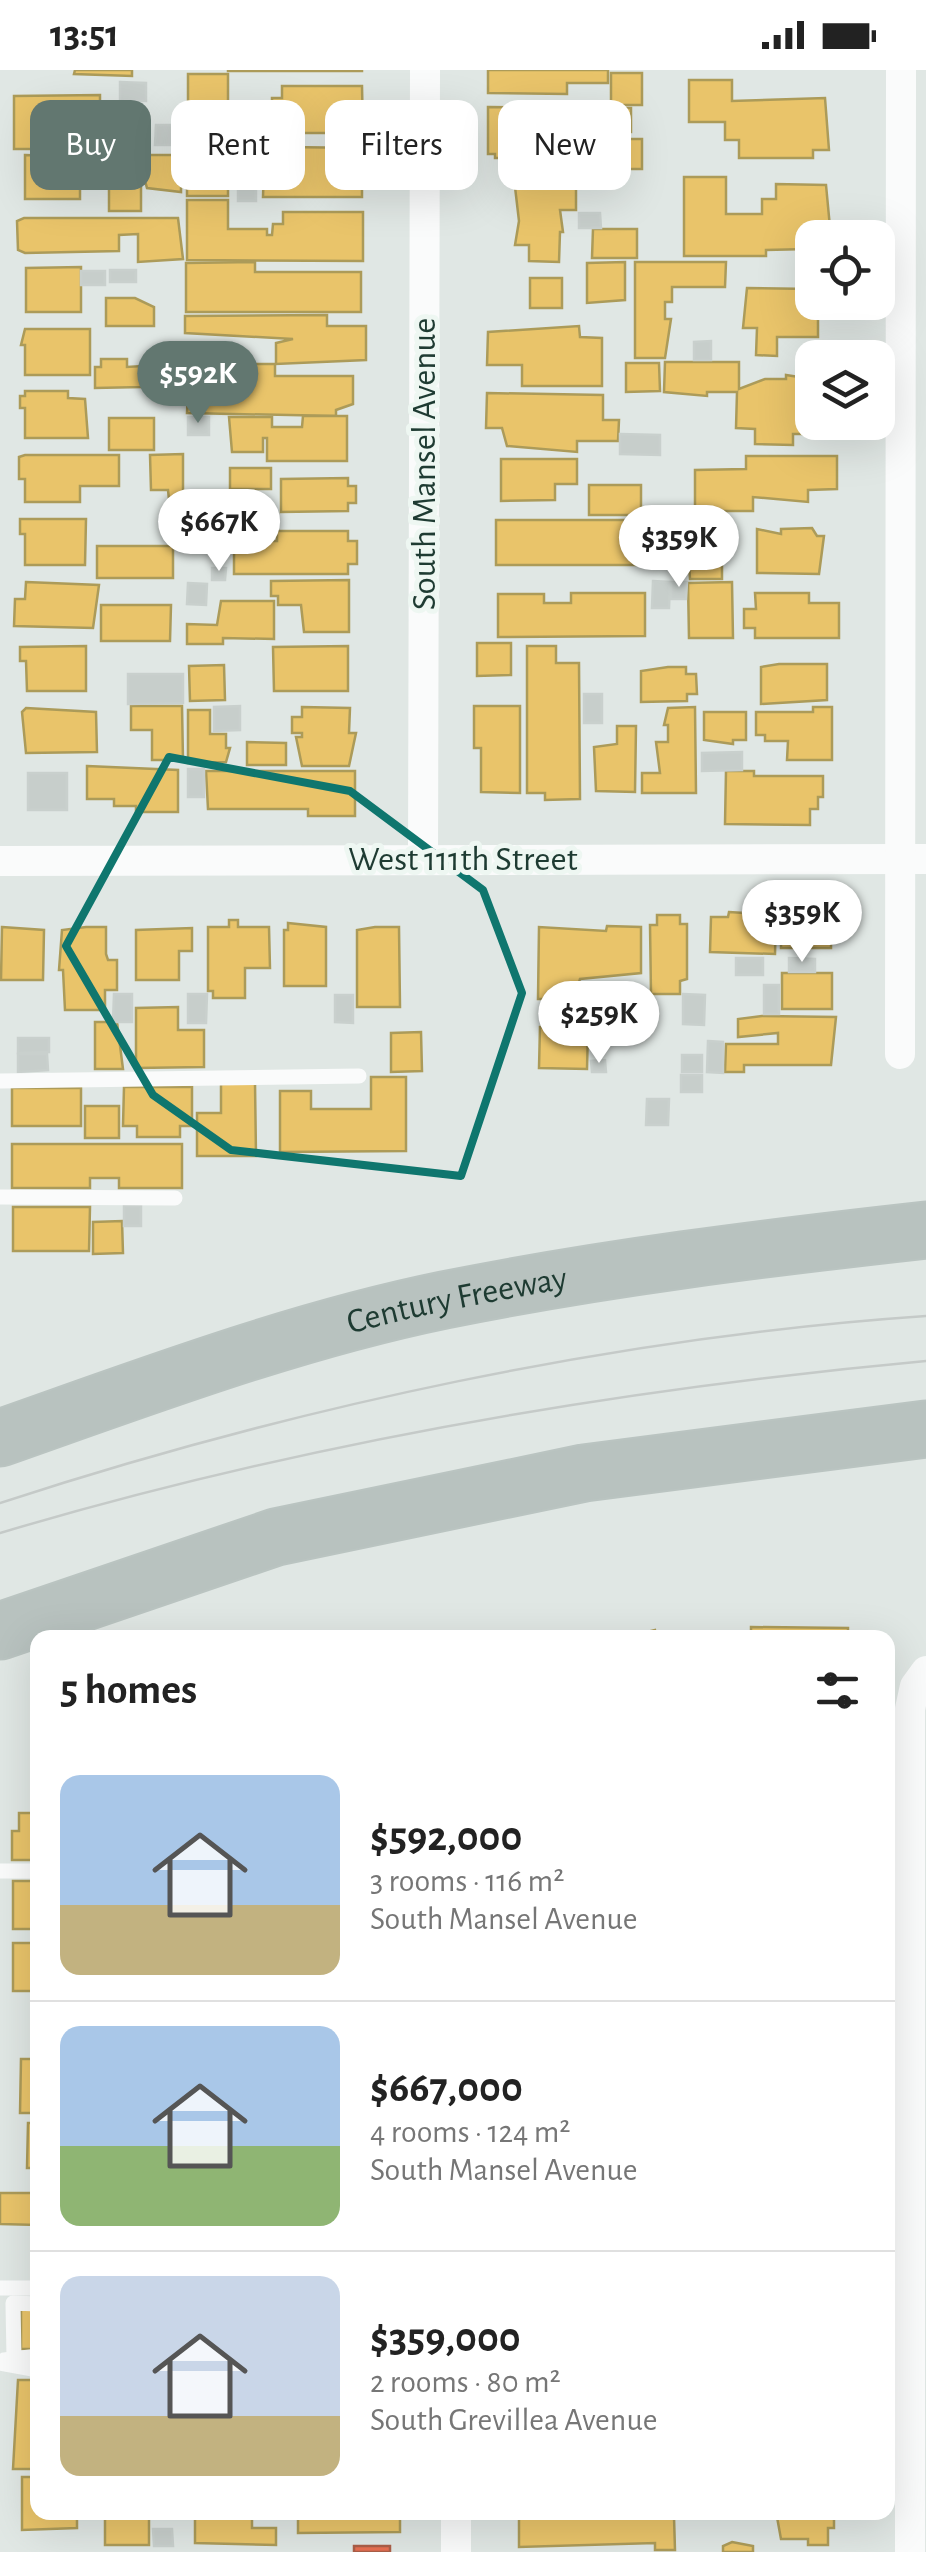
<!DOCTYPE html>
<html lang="en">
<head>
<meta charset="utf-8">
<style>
  :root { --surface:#fff; --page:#f6f6f6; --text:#222; --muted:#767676; --line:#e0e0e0; --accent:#627770 }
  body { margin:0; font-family:"Alegreya Sans",sans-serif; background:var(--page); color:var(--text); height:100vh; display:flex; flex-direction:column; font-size:38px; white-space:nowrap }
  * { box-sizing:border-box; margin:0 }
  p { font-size:32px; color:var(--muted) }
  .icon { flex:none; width:55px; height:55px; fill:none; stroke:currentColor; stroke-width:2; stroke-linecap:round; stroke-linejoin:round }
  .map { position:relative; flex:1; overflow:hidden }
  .panel { position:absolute; left:30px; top:1560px; width:865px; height:890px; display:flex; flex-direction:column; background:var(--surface); border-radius:20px; box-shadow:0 10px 40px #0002 }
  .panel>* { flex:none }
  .banner { position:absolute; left:30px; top:30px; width:868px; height:90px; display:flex; gap:20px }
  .tools { position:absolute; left:795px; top:150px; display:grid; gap:20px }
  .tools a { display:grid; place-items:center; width:100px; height:100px; border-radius:20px; background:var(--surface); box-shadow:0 10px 40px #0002; font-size:50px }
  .price { position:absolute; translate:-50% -85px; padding:0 22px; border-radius:35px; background:#fff; color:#222; font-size:32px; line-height:65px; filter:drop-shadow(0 2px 5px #0008) }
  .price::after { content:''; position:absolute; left:50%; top:60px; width:30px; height:22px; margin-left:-15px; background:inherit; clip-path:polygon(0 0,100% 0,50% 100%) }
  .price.on { background:var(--accent); color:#fff }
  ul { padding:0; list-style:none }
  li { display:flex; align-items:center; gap:30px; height:250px; padding:0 30px }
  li+li { border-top:2px solid var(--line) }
  li span { display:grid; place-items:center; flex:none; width:280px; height:200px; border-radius:20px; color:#555 }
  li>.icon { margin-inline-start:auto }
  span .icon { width:120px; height:120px; fill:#fffc; stroke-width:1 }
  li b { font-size:42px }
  h2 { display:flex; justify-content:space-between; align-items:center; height:120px; padding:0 30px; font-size:42px }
  .pill { padding:0 35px; border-radius:20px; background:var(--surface); box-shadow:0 10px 40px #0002; font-size:35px; line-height:90px }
  .pill.on { background:var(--accent); color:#fff }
  .status { display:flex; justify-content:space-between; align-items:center; height:70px; padding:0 50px; background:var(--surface); direction:ltr }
  .status svg { height:28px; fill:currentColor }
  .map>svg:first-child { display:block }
  .homes { fill:#e9c46a; stroke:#ac9b59; stroke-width:2.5 }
  .shops { fill:#e76f51; stroke:#ab5f48; stroke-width:2.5 }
  .building { fill:#c7cecb; stroke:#c9d0cd; stroke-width:2.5 }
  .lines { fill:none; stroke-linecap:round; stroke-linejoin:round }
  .motorway-casing { stroke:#bac4c1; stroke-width:59 }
  .service { stroke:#fafbfb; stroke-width:15 }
  .minor { stroke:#fafbfb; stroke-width:30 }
  .motorway { stroke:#b8c2bf; stroke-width:55 }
  .tram { stroke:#c5cac8; stroke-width:2.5 }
  .marked { fill:none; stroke:#0f766e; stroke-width:8; stroke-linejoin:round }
  .labels { text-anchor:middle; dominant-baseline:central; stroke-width:10; stroke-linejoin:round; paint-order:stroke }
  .street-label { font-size:35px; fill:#1e3b32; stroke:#eef7f2 }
</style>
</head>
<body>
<div class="status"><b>13:51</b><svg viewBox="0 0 49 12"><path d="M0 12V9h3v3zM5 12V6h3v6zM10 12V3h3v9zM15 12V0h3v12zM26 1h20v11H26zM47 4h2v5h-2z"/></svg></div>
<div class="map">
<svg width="926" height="2482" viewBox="0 0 926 2482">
  <rect width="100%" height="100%" fill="#e0e7e4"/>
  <g class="homes">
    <polygon points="75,0 132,0 132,6 74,4"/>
    <rect x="228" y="0" width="134" height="1"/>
    <polygon points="488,0 608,0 608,13 567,13 567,24 488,23"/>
    <rect x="611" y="3" width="31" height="32"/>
    <rect x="188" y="4" width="40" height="58"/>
    <polygon points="689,10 732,10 732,31 825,28 829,80 813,80 813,88 739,88 739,70 725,70 725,52 689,52"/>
    <polygon points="282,16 362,16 363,63 260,63 260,38 272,38 272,28 282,28"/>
    <polygon points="100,25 100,50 111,50 111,79 14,79 14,26"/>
    <polygon points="488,37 631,38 631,62 605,60 605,77 588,77 588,88 495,88 495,84 488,84"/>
    <polygon points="187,66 228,67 228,126 187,126"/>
    <rect x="611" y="69" width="31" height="30"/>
    <polygon points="287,77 362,78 362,127 263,127 264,95 277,95 277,84 287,84"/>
    <polygon points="25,85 112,88 112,111 141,111 141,141 109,141 109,110 98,110 98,115 80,111 80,129 25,129"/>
    <polygon points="149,85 181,85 181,122 147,118 144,107"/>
    <polygon points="684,107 726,107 726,144 762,144 762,129 776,129 776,114 826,115 831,168 812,168 812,186 808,186 808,179 766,180 766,186 684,186"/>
    <polygon points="515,117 576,117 576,140 560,140 563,162 560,162 559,192 529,191 529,175 515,175 519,151"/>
    <polygon points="187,130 228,130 228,159 267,159 267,165 272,165 273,154 283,154 283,142 363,142 363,191 187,190"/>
    <polygon points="24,148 178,148 183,189 138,192 138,164 119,165 119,181 25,183 18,180 17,151"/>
    <polygon points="593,159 637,159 637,188 592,188"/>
    <polygon points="255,192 255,202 361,202 361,242 186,242 186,193"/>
    <polygon points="625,192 625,230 587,233 587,193"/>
    <polygon points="635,192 726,192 725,217 672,217 672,232 665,232 665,249 671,249 665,288 635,288"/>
    <polygon points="81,197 81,242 26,242 26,198"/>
    <rect x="530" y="208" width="32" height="30"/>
    <polygon points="747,218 812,219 812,232 818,232 818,267 777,267 777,286 756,285 757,258 743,258"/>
    <polygon points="106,228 135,228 154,237 154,256 106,256"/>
    <polygon points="327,245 327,256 366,256 366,290 276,294 276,273 293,269 185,263 185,246"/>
    <polygon points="579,256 580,267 602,268 602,316 522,316 522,295 487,295 488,262"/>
    <polygon points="25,259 90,259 90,305 25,305 25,275 21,275"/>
    <polygon points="101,289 127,289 127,297 142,296 142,317 95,318 95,297 101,297"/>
    <polygon points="665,292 739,292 739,319 765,309 786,309 786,305 812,309 812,352 826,352 825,364 793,364 793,375 755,374 755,359 736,358 737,322 707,322 707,326 664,322"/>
    <polygon points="626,293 659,293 660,321 626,322"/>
    <polygon points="208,294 275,294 275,306 353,306 353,334 336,340 336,346 187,343 188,320 208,320"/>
    <polygon points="25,321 68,321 68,328 85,329 88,368 25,368 25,338 20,338 20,326 25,326"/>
    <polygon points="487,323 603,325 603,350 619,350 618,371 577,371 577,382 507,376 502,358 486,358"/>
    <polygon points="303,346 347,346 347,391 267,391 267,368 263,368 263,382 232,382 229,347 272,347 272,357 302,357"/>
    <rect x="109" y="348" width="45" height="32"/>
    <polygon points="183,384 183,430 169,430 168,420 151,420 150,385"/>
    <polygon points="25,385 119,385 119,416 80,416 80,432 25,432 25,409 19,409 19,387"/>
    <polygon points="746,386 837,386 837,419 808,420 808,432 753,427 753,441 695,441 695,400 746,399"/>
    <polygon points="501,389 577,389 577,414 555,414 555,430 501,431"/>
    <rect x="230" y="398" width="41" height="21"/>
    <polygon points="348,408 348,416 356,416 356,433 348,433 348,441 281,442 281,409"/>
    <rect x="589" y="415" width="52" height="30"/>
    <rect x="187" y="446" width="32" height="33"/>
    <polygon points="686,446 722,446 722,509 690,509"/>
    <polygon points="20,449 86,449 85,495 25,495 25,464 20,464"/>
    <rect x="496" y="450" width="150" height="45"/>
    <polygon points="812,458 817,466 824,466 819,504 757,503 757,459 781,464 781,459"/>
    <polygon points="277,461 348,461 348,471 357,471 357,494 348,494 348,504 234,504 234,471 277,471"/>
    <rect x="97" y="476" width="76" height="32"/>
    <polygon points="349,510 349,562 304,562 301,535 278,535 278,526 271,526 271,511"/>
    <polygon points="26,512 99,515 93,558 14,556 15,529 25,529"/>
    <polygon points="732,512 733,568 689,568 688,513"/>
    <polygon points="571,523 645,523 645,566 498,567 498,524 544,524 544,533 571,533"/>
    <polygon points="755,523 809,523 809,533 839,533 839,568 755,568 755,558 744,558 744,539 756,539"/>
    <polygon points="221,531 274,531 274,569 223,568 223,574 187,574 187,554 217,555"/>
    <polygon points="101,535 171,535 170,571 101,571"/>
    <polygon points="477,573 511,573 511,605 477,606"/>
    <polygon points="86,576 86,621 27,621 26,591 20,591 20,577"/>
    <polygon points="348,576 348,621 274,621 273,577"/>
    <polygon points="527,576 556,576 556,593 579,593 580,729 545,730 545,723 527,723"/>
    <polygon points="779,594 827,594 827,630 761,634 761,597"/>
    <polygon points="224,595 225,630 190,631 189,596"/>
    <polygon points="668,597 686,597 686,604 696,604 697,624 687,624 687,631 641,632 641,601"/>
    <polygon points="131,636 182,636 183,690 152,690 152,660 131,660"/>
    <polygon points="474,636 520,636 520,723 481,722 481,678 474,678"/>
    <polygon points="302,637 350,638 349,663 356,663 349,696 302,696 296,667 302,667 302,663 292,663 292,647 302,647"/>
    <polygon points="695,637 696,723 642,723 642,703 660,703 656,672 668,672 668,655 664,655 668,638"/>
    <polygon points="813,637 832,637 832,690 787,690 788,671 765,671 765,665 756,665 756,642 813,642"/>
    <polygon points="26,638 96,642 97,682 26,683 22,642"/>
    <polygon points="188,640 210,640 210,664 226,664 226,678 230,678 226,692 188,693"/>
    <polygon points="704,642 746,642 746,670 733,670 733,674 704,670"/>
    <polygon points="617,656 636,656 635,722 596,721 594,677 617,674"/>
    <polygon points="247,672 286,673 286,695 247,695"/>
    <polygon points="87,696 178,700 178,742 136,742 136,736 114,736 114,729 87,729"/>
    <polygon points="206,701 355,701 355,746 308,746 308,739 208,739"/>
    <polygon points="726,701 754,701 754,706 823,706 823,727 818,727 818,739 810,739 810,755 725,754"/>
    <polygon points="729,842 776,845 775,884 710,882 711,847 728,847"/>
    <polygon points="831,844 831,852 840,852 840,869 831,869 831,878 781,878 781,845"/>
    <polygon points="657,845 680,845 680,854 687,854 687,909 680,911 680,924 651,924 650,855 657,855"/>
    <polygon points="229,850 238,850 238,857 269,857 270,898 245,898 245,928 213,928 213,921 208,921 208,857 229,857"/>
    <polygon points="288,853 326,857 326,916 284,916 284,860 288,860"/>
    <polygon points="607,856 641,857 641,903 580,909 574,929 538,929 539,857 606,861"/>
    <polygon points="2,857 44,860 43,910 1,910"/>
    <polygon points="86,857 106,857 106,884 108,890 117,890 117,920 105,920 105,940 65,940 63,900 59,900 62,860"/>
    <polygon points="375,857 399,857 400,937 357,937 357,860"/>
    <polygon points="192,858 192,881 179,881 179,910 136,910 136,860"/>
    <rect x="782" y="903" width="50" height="36"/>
    <polygon points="178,937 178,960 204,960 204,997 136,998 136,938"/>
    <polygon points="762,946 836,947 831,995 744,995 744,1002 725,1002 726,974 778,974 778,963 738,967 738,949"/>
    <polygon points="95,952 117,952 123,999 95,999"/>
    <polygon points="540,957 588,958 587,999 539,998"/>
    <polygon points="421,962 422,1001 391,1002 391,963"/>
    <polygon points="371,1007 406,1007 406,1081 280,1082 280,1021 311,1021 311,1039 371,1039"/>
    <polygon points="255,1013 256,1086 197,1086 197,1043 221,1043 221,1014"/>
    <polygon points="124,1017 192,1017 192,1056 180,1056 180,1067 137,1067 137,1056 123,1056"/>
    <rect x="12" y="1018" width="69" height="38"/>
    <rect x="85" y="1036" width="34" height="32"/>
    <polygon points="12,1074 182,1074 182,1118 119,1118 119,1108 90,1108 90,1118 12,1118"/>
    <polygon points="13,1137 90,1137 89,1181 13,1181"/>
    <polygon points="122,1151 123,1183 93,1184 93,1152"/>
    <polygon points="751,1557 848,1558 848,1568 751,1568"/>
    <polygon points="655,1560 657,1568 623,1568"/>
    <polygon points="19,1743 38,1743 38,1790 12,1790 12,1761 19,1761"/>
    <rect x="13" y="1811" width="25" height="48"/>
    <rect x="13" y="1873" width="25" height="48"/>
    <polygon points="21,1989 38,1989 38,2043 20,2043"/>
    <polygon points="28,2053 38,2053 38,2098 27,2098"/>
    <polygon points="0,2123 38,2123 38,2155 0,2154"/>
    <rect x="21" y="2238" width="17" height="41"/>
    <polygon points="18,2310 38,2310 38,2399 13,2399"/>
    <polygon points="22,2407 38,2407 38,2442 77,2442 77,2458 22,2460"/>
    <polygon points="195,2442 252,2442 252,2458 276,2458 276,2475 195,2473"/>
    <polygon points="298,2442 400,2442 400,2462 298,2463"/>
    <polygon points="761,2442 834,2442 834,2458 828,2458 828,2475 808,2475 808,2469 781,2469 777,2447 761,2447"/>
    <polygon points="601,2443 674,2447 675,2480 655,2480 655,2473 519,2477 519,2444"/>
    <rect x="105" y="2446" width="44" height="29"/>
    <polygon points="732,2472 753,2476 753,2482 723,2482 723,2476"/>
  </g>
  <rect class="shops" x="354" y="2476" width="36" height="6"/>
  <g class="building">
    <polygon points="120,12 146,13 146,31 120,31"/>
    <polygon points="156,55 176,55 176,75 155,75"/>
    <rect x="238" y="118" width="18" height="13"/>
    <polygon points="579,143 600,143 601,158 579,158"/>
    <rect x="110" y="200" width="26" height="12"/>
    <rect x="81" y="201" width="24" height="14"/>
    <polygon points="711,271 711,290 694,290 694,272"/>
    <rect x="188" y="347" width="21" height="18"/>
    <polygon points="620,364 660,365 660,385 620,384"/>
    <polygon points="212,498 226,498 225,510 212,510"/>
    <polygon points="653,511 670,512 669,538 652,538"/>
    <polygon points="671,512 687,512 686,529 671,529"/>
    <polygon points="188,513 207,514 206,535 187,534"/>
    <polygon points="128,604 183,604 183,633 128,634"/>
    <rect x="584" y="624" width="18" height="29"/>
    <polygon points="240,636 240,660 214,661 214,637"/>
    <polygon points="742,682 742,700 702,701 702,683"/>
    <rect x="188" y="699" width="16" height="28"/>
    <rect x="28" y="703" width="39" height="37"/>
    <rect x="736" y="888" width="27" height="17"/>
    <polygon points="789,888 815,889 815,902 789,902"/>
    <rect x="764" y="915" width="15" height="29"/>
    <polygon points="114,924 132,924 132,952 113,952"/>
    <polygon points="188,924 207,924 206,953 188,953"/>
    <polygon points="683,924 705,925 704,955 683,954"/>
    <polygon points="335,925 353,925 353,953 335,952"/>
    <polygon points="18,968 49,968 49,982 18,983"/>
    <polygon points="708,971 723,972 723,1003 707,1002"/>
    <polygon points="18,984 47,984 48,1000 18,1002"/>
    <rect x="682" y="985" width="20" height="17"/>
    <polygon points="605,990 606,1002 592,1002 591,991"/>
    <rect x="681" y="1005" width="21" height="17"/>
    <polygon points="647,1029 669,1029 668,1055 646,1055"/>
    <rect x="124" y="1136" width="17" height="20"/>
    <polygon points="153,2459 172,2459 173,2476 154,2476"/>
  </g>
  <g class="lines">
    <defs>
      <g id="motorway">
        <path id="s1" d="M0,1368C145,1317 293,1261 444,1230C603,1198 764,1178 926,1160"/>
        <polyline points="0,1561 276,1467 584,1403 926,1359"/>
      </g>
    </defs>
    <use href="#motorway" class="motorway-casing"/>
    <g class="service">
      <polyline points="0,1011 359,1006"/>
      <polyline points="0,1127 175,1128"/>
      <polyline points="0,1801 38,1801"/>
      <polyline points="0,2218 38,2218"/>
      <polyline points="14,2288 13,2233 38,2234"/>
      <polyline points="4,2290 38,2286"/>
      <polyline points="0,2293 38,2300"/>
    </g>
    <g class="minor">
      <polyline points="423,788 425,0"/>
      <polyline points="0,791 926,789"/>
      <polyline points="900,984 901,0"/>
      <polyline points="456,2482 456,2442"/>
      <polyline points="910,2482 910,1639 915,1616 926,1601"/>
    </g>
    <use href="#motorway" class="motorway"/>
    <g class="tram">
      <path d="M0,1433C294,1337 617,1267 926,1246"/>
      <path d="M0,1463C302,1373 612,1320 926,1291"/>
    </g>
  </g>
  <path class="marked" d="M169,687L350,721L483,820L522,923L461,1106L231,1080L153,1025L66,876Z"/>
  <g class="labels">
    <g class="street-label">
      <text transform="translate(424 394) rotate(-90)">South Mansel Avenue</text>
      <text x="463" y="789">West 111th Street</text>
      <text stroke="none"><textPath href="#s1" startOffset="478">Century Freeway</textPath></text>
    </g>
  </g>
</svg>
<div class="tools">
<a><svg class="icon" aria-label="locate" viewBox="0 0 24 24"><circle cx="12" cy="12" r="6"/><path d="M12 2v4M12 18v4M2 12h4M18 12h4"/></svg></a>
<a><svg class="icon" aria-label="layers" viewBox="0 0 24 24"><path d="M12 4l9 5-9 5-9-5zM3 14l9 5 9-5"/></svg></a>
</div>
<b class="price on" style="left:198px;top:356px">$592K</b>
<b class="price" style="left:219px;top:504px">$667K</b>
<b class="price" style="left:679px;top:520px">$359K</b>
<b class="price" style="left:802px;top:895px">$359K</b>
<b class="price" style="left:599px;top:996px">$259K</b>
<div class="banner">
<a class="pill on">Buy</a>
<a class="pill">Rent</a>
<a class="pill">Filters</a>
<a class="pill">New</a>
</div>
<section class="panel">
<h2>5 homes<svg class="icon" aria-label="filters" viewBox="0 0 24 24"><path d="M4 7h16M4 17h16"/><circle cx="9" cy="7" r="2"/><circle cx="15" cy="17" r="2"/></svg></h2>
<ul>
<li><span style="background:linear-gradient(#a9c7e8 65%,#c2b280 0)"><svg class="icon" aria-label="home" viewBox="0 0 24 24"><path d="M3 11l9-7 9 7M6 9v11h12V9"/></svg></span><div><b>$592,000</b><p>3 rooms · 116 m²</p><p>South Mansel Avenue</p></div></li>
<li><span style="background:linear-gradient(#a9c7e8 60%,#8fb573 0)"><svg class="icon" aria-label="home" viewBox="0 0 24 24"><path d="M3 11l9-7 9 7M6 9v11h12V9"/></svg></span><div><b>$667,000</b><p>4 rooms · 124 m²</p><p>South Mansel Avenue</p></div></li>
<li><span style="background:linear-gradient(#c9d6e8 70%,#c2b280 0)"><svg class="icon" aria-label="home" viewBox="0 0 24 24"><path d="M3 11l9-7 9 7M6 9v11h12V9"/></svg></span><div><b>$359,000</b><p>2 rooms · 80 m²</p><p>South Grevillea Avenue</p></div></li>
</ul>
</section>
</div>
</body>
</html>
